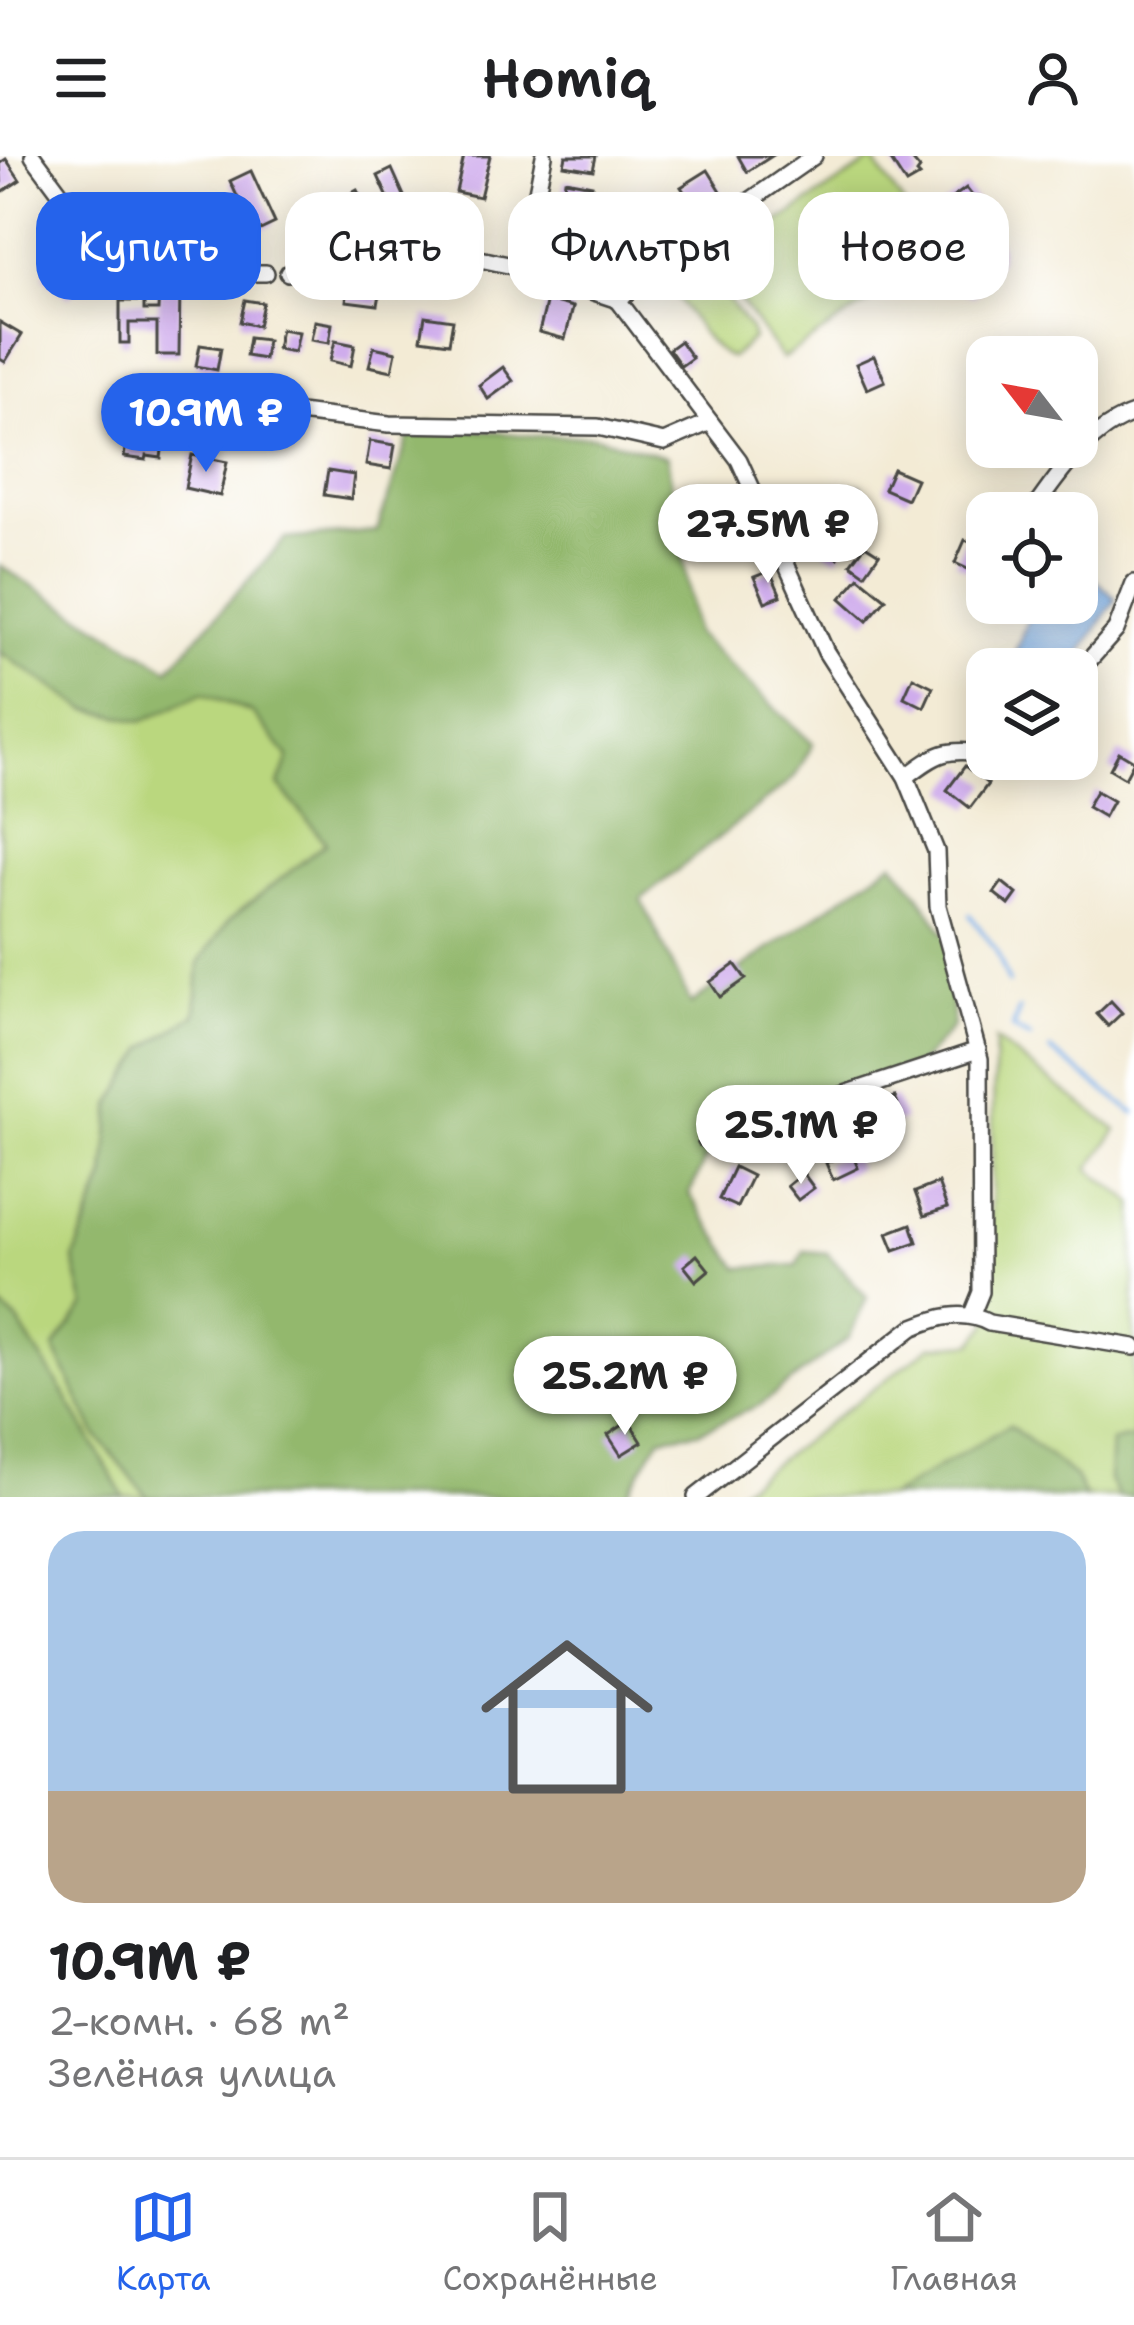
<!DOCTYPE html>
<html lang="ru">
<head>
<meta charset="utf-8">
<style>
  :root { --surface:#fff; --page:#f6f6f6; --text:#202124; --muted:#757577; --line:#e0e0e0; --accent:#2563eb }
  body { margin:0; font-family:"Shantell Sans",sans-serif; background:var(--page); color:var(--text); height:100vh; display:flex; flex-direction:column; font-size:45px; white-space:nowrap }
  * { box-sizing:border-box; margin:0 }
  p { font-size:39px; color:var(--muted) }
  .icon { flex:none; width:66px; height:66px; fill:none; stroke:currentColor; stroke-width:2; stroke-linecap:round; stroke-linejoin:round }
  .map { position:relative; height:1341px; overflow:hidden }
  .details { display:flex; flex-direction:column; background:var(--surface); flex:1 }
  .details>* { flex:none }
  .hud { position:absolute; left:36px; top:36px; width:1062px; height:108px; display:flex; gap:24px }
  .needle { width:78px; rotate:301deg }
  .tools { position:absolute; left:966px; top:180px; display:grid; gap:24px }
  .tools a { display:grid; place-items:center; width:132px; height:132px; border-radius:24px; background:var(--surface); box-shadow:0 6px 30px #0003; font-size:60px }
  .price { position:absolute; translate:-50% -102px; padding:0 27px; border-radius:42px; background:#fff; color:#222; font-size:39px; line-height:78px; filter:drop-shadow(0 3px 6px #0008) }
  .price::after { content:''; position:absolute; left:50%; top:72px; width:36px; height:27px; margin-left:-18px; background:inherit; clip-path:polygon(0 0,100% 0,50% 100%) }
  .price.on { background:var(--accent); color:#fff }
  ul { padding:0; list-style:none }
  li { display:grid; align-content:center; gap:24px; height:636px; padding:0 48px }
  li span { display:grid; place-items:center; height:372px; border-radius:36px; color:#555 }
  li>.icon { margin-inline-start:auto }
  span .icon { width:216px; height:216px; fill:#fffc; stroke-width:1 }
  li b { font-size:51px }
  .chip { padding:0 42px; border-radius:36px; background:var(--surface); box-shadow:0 6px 30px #0003; font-size:42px; line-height:108px }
  .chip.on { background:var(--accent); color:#fff }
  header { display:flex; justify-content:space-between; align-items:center; height:156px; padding:0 48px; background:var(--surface); font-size:54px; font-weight:600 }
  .menu { display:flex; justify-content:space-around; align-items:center; height:168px; border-top:3px solid var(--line); background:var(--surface); font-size:33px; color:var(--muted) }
  .menu a { display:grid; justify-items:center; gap:6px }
  .menu .on { color:var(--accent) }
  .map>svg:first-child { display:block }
  .green { fill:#bad77e; stroke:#728154; stroke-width:3 }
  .forest { fill:#93b86d; stroke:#5f724c; stroke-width:3 }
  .water { fill:#79aee7; stroke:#526c89; stroke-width:3 }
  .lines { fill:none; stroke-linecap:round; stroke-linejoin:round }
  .stream { stroke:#79aee7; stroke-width:4.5 }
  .building { fill:#cfacec }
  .street-casing { stroke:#494844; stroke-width:20 }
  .street { stroke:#fff; stroke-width:15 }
</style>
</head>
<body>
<header><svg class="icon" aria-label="menu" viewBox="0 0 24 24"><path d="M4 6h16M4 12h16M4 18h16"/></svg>Homiq<svg class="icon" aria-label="person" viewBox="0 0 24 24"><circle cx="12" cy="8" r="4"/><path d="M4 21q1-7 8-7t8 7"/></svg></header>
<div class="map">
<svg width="1134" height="1341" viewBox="0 0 1134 1341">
  <rect width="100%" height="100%" fill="#fff"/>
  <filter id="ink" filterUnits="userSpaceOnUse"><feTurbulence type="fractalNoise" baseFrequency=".00833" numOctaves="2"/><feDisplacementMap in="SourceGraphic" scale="24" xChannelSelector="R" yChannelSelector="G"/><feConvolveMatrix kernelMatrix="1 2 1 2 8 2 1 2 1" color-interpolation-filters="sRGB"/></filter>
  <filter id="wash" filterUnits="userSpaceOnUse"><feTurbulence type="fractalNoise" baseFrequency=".004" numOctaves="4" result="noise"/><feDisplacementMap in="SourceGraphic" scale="48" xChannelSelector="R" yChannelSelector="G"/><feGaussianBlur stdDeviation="2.7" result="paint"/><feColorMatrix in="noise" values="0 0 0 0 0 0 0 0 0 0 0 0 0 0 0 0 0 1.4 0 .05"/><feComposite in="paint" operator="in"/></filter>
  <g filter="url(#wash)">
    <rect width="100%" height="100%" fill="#f3ebd5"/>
    <g class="green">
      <polygon points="873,4 939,100 782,203 714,109"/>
      <path d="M705,117L711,120L750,174L753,183L731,202C710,195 691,161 678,142L681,131Z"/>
      <polygon points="0,496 87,553 143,565 203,537 252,557 290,601 279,629 326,688 229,764 199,807 196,858 146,892 112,948 105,1020 74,1103 85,1150 96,1279 148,1341 124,1341 65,1239 16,1163 0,1151"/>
      <polygon points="995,884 1117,974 1089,1013 1134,1047 1134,1283 1123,1283 1109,1324 1118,1341 1085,1341 1075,1321 934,1316 890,1341 729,1341 931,1190 973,1187 988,1168"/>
    </g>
    <g class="forest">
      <polygon points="430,266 474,274 535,280 596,280 667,301 695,477 813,588 794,622 641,743 691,848 893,706 918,737 948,783 953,871 918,909 719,974 689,1038 739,1112 797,1109 804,1095 827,1097 867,1141 849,1182 760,1249 698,1276 661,1281 625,1341 148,1341 96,1279 54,1192 85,1150 74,1103 105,1021 112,948 146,892 196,858 199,807 229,764 326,687 279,629 289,601 252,557 203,537 143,565 86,553 0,496 0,410 169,513 285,383 377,375 408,283"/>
      <polygon points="0,1151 16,1163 65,1239 124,1341 0,1341"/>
      <polygon points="1009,1269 1075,1321 1085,1341 890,1341"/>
      <polygon points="1123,1283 1134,1283 1134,1341 1118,1341 1109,1324 1111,1286"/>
    </g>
    <g class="water">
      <polygon points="861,330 869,381 846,371 825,352 844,331"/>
      <polygon points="1077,406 1116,443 1077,502 1051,513 1012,505 1034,447 1077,447"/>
    </g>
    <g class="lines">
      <g class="stream">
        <polyline points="970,759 996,794 1009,827"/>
        <polyline points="1019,854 1013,872 1030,882"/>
        <polyline points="1050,894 1134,957"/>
      </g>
    </g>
    <g id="blocks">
      <g class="building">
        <polygon points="464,0 490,0 480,41 456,36"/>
        <polygon points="566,0 596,0 593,14 564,9"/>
        <polygon points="738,0 772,0 747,16"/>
        <polygon points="888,0 909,0 920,13 917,17 920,20 906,28"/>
        <polygon points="6,3 20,24 2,36 0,7"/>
        <polygon points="392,13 409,51 395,57 378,20"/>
        <polygon points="708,14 721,35 695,52 681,31"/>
        <polygon points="251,15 275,67 254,77 230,25"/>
        <polygon points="565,24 592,29 588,50 562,45"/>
        <polygon points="966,32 985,56 1001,92 1000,102 989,122 973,140 947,131 965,92 938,57 945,47"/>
        <polygon points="357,34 367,54 336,70 326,51"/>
        <polygon points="192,61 198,84 176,90 170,66"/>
        <polygon points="246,63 254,86 235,93 227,70"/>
        <polygon points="550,79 576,86 569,111 543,103"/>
        <polygon points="65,92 91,114 69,141 43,120"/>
        <polygon points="349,123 382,127 378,149 346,145"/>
        <polygon points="159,132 180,132 179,199 157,199 157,167 129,167 129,187 120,187 120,145 144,145 144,154 158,154"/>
        <polygon points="245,144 263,147 258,170 240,166"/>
        <polygon points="547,144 573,151 565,183 539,176"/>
        <polygon points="425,160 453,164 449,187 421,183"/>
        <polygon points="315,165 332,168 329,187 311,184"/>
        <polygon points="0,166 22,179 5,206 0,203"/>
        <polygon points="281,173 298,176 294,196 277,193"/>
        <polygon points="249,182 267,184 264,203 246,200"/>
        <polygon points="335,185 355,189 351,210 330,205"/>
        <polygon points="680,185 692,202 681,210 669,193"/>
        <polygon points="200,189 221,192 217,214 196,210"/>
        <polygon points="374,191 396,196 392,215 369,210"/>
        <polygon points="874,200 885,225 867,233 856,208"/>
        <polygon points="503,211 513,225 488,243 479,229"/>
        <polygon points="132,246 155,249 152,268 165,270 161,302 147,300 146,304 124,301"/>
        <polygon points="370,285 395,289 391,313 366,309"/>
        <polygon points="192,299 227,306 220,340 185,332"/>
        <polygon points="893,313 916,323 907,343 884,333"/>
        <polygon points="328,315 354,319 351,343 324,339"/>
        <polygon points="831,378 846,384 838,402 824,396"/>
        <polygon points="965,384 987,394 987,410 983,420 955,407"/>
        <polygon points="865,389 879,398 865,418 851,408"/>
        <polygon points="770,415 781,440 765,446 754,421"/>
        <polygon points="859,421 886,443 867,465 841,442"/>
        <polygon points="913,521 933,531 924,551 904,541"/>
        <polygon points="1119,596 1134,605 1125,622 1110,613"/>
        <polygon points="965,610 988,628 970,652 947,634"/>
        <polygon points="1096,635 1113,645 1104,661 1087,651"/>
        <polygon points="1002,726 1017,738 1009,749 994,737"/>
        <polygon points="735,808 746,823 720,841 710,826"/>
        <polygon points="1111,845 1122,857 1108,870 1097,858"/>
        <polygon points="895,941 904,964 877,974 869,951"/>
        <polygon points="859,950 867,972 837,984 828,961"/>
        <polygon points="851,995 858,1012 833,1024 826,1007"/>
        <polygon points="734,1011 752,1020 737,1051 719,1043"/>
        <polygon points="803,1017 814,1032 798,1044 787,1030"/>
        <polygon points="938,1027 947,1052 924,1060 915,1036"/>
        <polygon points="911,1068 917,1086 894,1094 887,1077"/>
        <polygon points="697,1099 709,1114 696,1125 684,1110"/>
        <polygon points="721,1193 731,1208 711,1223 700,1208"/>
        <polygon points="629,1265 642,1286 621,1299 608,1279"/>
      </g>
    </g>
  </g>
  <g filter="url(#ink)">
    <use href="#blocks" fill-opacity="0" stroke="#494844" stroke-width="3"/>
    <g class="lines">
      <defs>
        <g id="street">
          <polyline points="33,0 79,62 130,117 266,117"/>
          <polyline points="522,112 544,0"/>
          <polyline points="288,117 379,73 416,82 447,96 522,112 618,144 668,102 814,0"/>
          <polyline points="618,144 739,304 826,496 906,621 936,695 938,750 980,903 981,1136 972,1158"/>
          <polyline points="193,244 389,268 598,271 664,286 710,266"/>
          <path d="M1039,346C1063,312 1093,271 1134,258"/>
          <polyline points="1077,518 1116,474 1134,427"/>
          <path d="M906,621C937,597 947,591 987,598"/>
          <polyline points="706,984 978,894"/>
          <path d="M696,1341L912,1172C938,1161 963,1153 989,1167L1134,1191"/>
        </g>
      </defs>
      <use href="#street" class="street-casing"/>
      <use href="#street" class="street"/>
    </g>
  </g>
</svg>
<div class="tools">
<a><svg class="needle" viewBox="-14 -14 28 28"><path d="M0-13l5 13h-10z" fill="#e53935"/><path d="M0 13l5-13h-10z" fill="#757577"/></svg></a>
<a><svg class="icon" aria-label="locate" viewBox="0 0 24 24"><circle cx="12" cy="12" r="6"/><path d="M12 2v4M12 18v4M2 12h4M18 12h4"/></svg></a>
<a><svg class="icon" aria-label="layers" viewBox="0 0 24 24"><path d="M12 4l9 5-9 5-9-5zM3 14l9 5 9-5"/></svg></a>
</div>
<b class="price on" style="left:206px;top:319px">10.9M ₽</b>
<b class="price" style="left:768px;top:430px">27.5M ₽</b>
<b class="price" style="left:801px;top:1031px">25.1M ₽</b>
<b class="price" style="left:625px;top:1282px">25.2M ₽</b>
<div class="hud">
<a class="chip on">Купить</a>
<a class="chip">Снять</a>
<a class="chip">Фильтры</a>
<a class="chip">Новое</a>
</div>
</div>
<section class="details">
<ul>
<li><span style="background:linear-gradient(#a9c7e8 70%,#b9a48a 0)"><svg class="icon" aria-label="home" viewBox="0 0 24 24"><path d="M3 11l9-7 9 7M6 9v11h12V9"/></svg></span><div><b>10.9M ₽</b><p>2-комн. · 68 m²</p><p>Зелёная улица</p></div></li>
</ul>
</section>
<nav class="menu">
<a class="on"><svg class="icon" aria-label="map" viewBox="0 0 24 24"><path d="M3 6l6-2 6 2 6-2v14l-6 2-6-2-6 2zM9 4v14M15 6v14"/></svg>Карта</a>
<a><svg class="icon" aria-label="saved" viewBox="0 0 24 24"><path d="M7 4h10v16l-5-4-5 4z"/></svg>Сохранённые</a>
<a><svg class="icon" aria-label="home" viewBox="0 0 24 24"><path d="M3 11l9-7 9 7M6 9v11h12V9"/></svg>Главная</a>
</nav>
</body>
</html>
